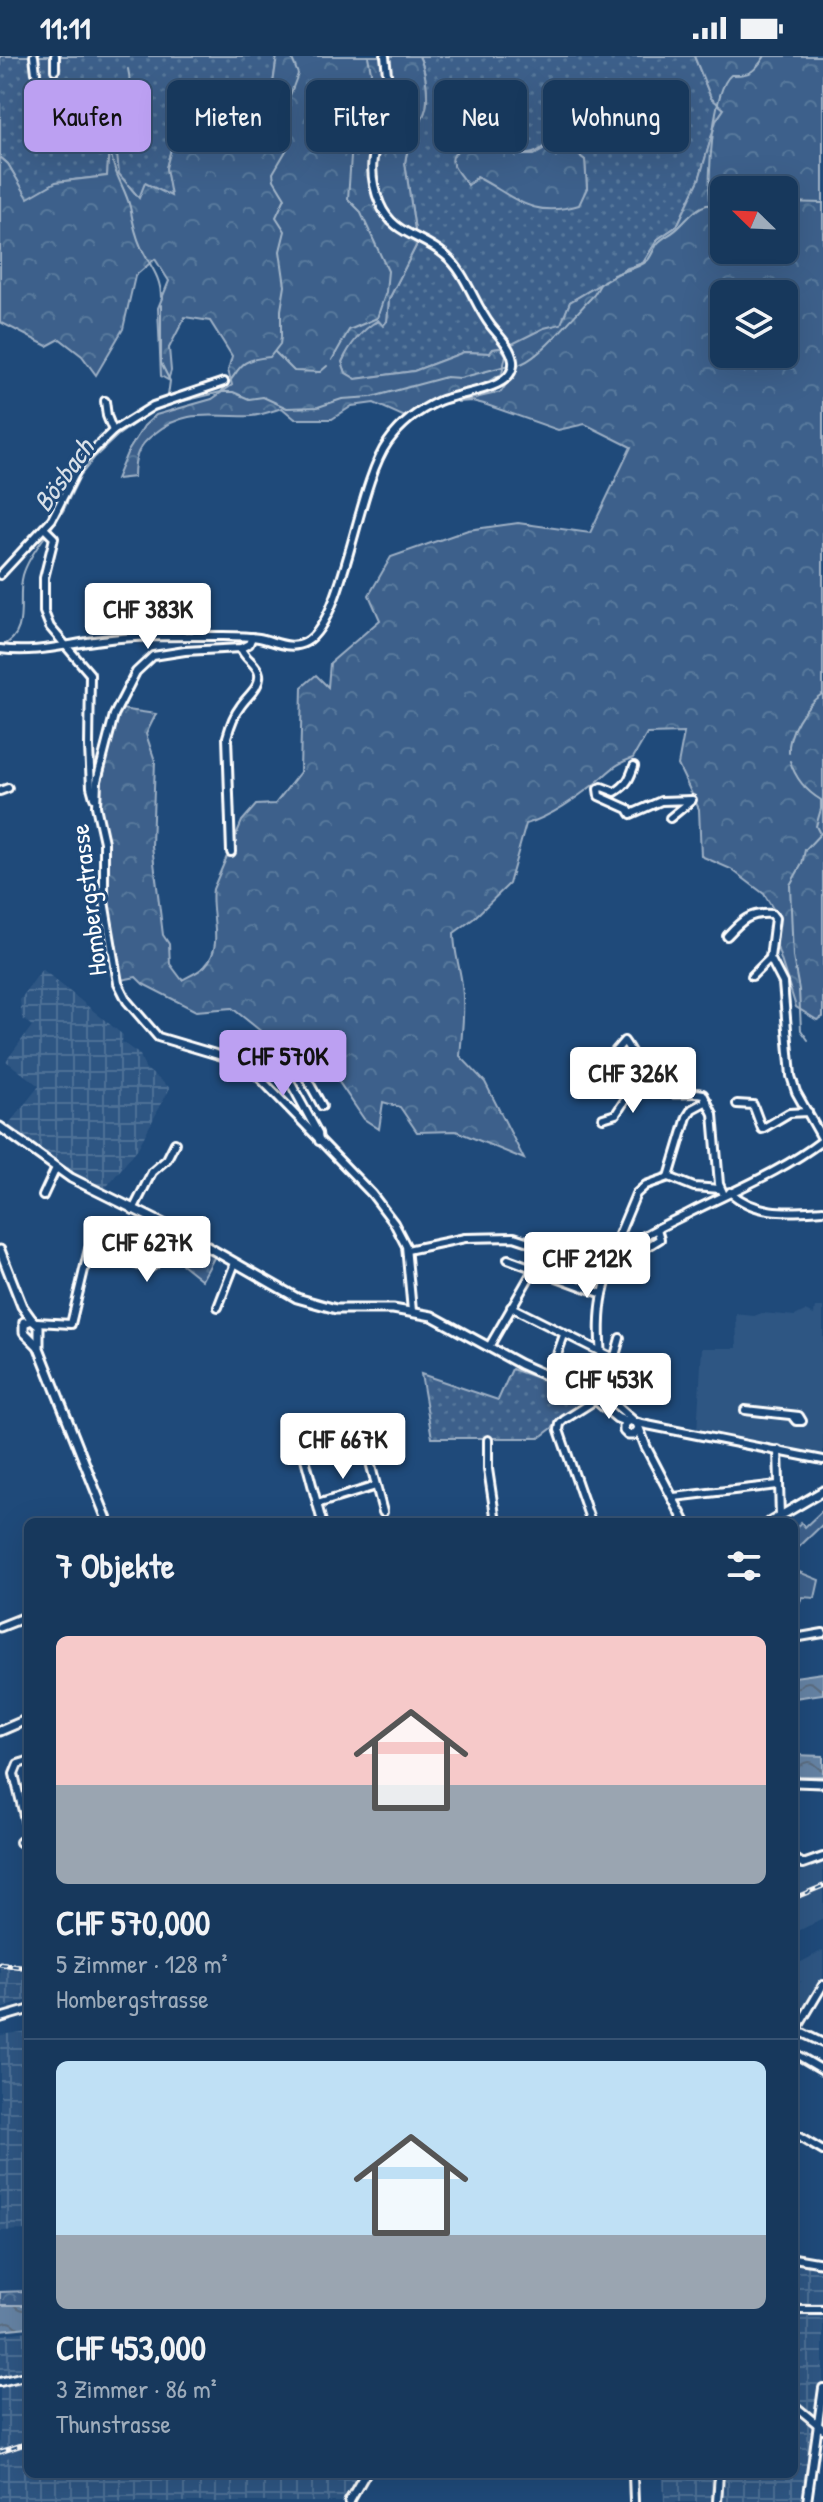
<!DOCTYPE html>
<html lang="de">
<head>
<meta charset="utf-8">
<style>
  :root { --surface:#17385c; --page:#203f62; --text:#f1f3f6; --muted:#9eacbb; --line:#365272; --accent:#bca0f2 }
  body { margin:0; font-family:"Patrick Hand",sans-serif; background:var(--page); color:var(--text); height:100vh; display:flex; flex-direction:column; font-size:30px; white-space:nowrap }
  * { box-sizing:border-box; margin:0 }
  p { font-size:26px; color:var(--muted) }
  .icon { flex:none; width:44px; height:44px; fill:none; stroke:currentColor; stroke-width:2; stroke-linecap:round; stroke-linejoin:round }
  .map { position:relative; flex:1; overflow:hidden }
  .drawer { position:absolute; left:24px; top:1462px; width:774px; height:960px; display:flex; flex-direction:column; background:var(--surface); border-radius:12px; box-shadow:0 8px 32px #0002,0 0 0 2px var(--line) }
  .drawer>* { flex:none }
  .guide { position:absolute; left:24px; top:24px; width:776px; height:72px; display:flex; gap:16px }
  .needle { width:52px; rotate:293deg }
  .tools { position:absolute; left:710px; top:120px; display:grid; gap:16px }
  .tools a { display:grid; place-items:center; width:88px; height:88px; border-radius:12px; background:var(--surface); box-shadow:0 8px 32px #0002,0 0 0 2px var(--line); font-size:40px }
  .price { position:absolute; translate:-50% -68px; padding:0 18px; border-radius:8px; background:#fff; color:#222; font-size:26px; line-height:52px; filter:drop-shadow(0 2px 4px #0008) }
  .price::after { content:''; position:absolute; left:50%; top:48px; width:24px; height:18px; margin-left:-12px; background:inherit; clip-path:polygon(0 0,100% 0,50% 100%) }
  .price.active { background:var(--accent); color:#111 }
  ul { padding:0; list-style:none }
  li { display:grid; align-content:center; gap:16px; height:424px; padding:0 32px }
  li+li { border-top:2px solid var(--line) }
  li span { display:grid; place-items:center; height:248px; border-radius:12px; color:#555 }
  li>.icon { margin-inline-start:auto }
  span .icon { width:144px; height:144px; fill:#fffc; stroke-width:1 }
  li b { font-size:34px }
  h2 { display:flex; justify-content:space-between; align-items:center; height:96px; padding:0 32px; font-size:34px }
  .chip { padding:0 28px; border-radius:12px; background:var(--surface); box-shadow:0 8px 32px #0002,0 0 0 2px var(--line); font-size:28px; line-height:72px }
  .chip.active { background:var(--accent); color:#111 }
  .status { display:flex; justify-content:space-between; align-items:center; height:56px; padding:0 40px; background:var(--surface); direction:ltr }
  .status svg { height:22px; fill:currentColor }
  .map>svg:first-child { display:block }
  .built { fill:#2e5683 }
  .industrial { fill:url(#industrial-grid) }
  .grass { fill:url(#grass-dots); stroke:#9eb0c5; stroke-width:2; fill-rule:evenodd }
  .forest { fill:url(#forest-crowns); stroke:#9eb0c5; stroke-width:2; fill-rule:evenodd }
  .garden { fill:#3c618b; stroke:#9eb0c5; stroke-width:2 }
  .water { fill:url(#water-waves); stroke:#a3b5c8; stroke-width:2 }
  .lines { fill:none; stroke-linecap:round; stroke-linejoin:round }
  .stream { stroke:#a3b5c8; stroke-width:2 }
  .minor-casing { stroke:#fff; stroke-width:12 }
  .major-casing { stroke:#fff; stroke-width:13 }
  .minor { stroke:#1f4a7a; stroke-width:6 }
  .major { stroke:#1f4a7a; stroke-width:7 }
  .rail-casing { stroke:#fff; stroke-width:5 }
  .rail { stroke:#1f4a7a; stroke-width:2; stroke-dasharray:6; stroke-linecap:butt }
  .labels { text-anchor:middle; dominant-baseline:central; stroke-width:6; stroke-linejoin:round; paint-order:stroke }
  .street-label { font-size:26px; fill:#fff; stroke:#1f4a7a }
  .water-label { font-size:28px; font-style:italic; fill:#d8e0e8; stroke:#1f4a7a }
</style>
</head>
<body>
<div class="status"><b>11:11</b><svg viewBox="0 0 49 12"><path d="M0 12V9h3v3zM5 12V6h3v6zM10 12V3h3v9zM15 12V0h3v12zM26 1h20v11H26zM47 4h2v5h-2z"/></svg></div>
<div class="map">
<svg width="823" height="2446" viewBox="0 0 823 2446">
  <defs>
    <pattern id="industrial-grid" width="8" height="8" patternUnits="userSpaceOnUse" patternTransform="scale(2)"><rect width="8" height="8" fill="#2e5683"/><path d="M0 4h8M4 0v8" fill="none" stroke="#4d6f96"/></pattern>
    <pattern id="grass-dots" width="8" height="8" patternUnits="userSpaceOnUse" patternTransform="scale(2)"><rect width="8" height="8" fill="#3c618b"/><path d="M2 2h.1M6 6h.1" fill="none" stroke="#59799c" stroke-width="1.8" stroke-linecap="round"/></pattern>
    <pattern id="forest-crowns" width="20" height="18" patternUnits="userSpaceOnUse" patternTransform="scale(2)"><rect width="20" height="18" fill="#3c618b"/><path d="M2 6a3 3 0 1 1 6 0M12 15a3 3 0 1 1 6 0" fill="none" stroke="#59799c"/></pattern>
    <pattern id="water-waves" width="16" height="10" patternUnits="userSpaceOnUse" patternTransform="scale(2)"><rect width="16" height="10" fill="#6583a4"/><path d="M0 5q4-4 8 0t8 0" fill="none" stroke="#5b6d81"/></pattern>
  </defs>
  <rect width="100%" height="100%" fill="#1f4a7a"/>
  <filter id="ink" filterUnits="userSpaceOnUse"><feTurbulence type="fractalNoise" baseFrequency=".0125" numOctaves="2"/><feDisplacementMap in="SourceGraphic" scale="16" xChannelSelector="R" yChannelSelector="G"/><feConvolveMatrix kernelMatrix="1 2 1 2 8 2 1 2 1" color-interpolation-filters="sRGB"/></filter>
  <g filter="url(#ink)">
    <g class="built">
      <polygon points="815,1251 823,1251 823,1400 697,1376 702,1292 737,1292 736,1258 754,1260 762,1257 795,1260 805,1255 814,1259"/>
      <polygon points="823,1806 823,1863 794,1877 794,1819"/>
      <polygon points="823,1894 823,1927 794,1971 794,1931 802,1925 794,1928 794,1910"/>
      <polygon points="28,2384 28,2395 0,2404 0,2393"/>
    </g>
    <g class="industrial">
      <polygon points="42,913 123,979 122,986 140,999 145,1012 170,1032 138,1092 104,1134 57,1108 8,1069 39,1030 6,1005 32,970 22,962 20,944"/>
      <polygon points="0,1912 28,1916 28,1944 0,1953"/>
      <polygon points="28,1975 28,2174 0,2175 0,1979"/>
      <polygon points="794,2202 823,2207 823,2332 807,2446 664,2446 663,2418 794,2418"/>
      <polygon points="28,2275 28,2384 0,2393 0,2279"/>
      <polygon points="28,2395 28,2418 358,2418 342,2446 0,2446 0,2404"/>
    </g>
    <g class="grass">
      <polygon points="0,0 277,0 271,42 243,39 218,81 175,78 166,112 172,141 140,143 118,118 115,77 111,66 107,120 56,126 28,143 8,108 0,101"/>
      <path d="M419,0H694L711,42L724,53L716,65L699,124L677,170L658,183L643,207L626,213L570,246L562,268C538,274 517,291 493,293L490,297L464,296L414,315L356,323L346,317L342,306C350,288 365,263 387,265L389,243L417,188L405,107C407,86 421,71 426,52C429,38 425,12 419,0ZM480,60L488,66L516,99C535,99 541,96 553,80L585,104L587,132L490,128L477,121L468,129L455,95L471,79Z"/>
      <polygon points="194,1188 215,1200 202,1224 182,1208"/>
      <polygon points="512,1313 570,1333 589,1344 539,1382 432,1382 421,1318 498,1344"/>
    </g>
    <g class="forest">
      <path d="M277,0H419C425,12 429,38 426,52C421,71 407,86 405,107L417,188L389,243L387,265L383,270L378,264C361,275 350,288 342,306L346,317L356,323L414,315L464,296L490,297L493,293L501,292L506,299L502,318L482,329L441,340L405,361L374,347L352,350L332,363H295L282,352C272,355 261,359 251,360C213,362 187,351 154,378C138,390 134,401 134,421L116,423L127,397L144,370L156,359L212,343L232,329L228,314L232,300L210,265L185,261L169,292L171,315L168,324L161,320L158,252L169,225L155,203L135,220L123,273L96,319L82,300L60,283L47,290L0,266V101L8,108L28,142L56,126L107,120L111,64L115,77L119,118L139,142L145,127L171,140L166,112L175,78L218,81L243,39L271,42Z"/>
      <path d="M694,0H823V961L817,964L796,951L777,891L778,861L764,838L731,813L701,800L699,753L678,709L684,677L647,678L633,702C615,708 611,714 597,726C575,743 552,760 526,768L509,828L473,863L454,877C454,896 460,911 462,929C465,952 462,977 460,1000L485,1026L524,1103L456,1075L417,1076L400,1051L383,1046L379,1073L364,1063L332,1016L289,1006L278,989L232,952L196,955L143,928L136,921L121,924L106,844L107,788L99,742L105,698L117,658L121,653L156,658L146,678L155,705L152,790L163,879L169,888L170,908L182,924C189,920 199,916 205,910C225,889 209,857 213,833L242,765L256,749L275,748L300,716L302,631L316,619L328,631L330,607L380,564L369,539L391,501L468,474L518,467L590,477L631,391L585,368L558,374L484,348L472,345L457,346L501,336L519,309L510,289L544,272L561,268L570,246L626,213L643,207L658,183L677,170L699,124L716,65L724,53L711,42ZM724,134H784V194H724ZM724,238H784V298H724Z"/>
      <path d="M480,60L516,99H534L543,94L545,85L553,80L585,104L587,132L579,149C531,163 515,141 477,121L468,129C439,96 456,103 472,77C475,72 478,65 480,60Z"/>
      <polygon points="823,1454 823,1468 799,1491 794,1492 794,1475 801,1466 805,1471"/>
      <polygon points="28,2235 28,2249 0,2249 0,2236"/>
    </g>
    <polygon class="garden" points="794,1514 819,1524 815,1542 802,1541 800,1546 794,1544"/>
    <g class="water">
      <polygon points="823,1617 823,1638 794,1642 794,1621"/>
      <polygon points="794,1699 823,1700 823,1720 794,1720"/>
      <polygon points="0,2249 28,2249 28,2271 0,2274"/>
    </g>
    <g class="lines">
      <g class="stream">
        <path d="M128,13C134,39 122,33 115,50C110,63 111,80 111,93C111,114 125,131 130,151C132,162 136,180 141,191C149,209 161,220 161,241"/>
        <polyline points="361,65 361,53 358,46 370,25 371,16 368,0"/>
        <polyline points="784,146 823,147"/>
        <path d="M710,147C708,122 712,34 731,19C750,20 755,15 765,0"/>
        <path d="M613,219C624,215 640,212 648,204C652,199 654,192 658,187C663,181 672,178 678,172C692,159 701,142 724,151"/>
        <polyline points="161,249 161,307 170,325 168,340"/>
        <polyline points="275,296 294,315 320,316 327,310"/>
        <polyline points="332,304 349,274 377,262 386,236 388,215 360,155 348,143 351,100"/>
        <path d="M521,308C542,300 574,259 591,242C599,235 597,227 607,223"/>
        <path d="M221,336C243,313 234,304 270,301L280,288L281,281V254L285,230L280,195L285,175L276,161L285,142L274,124L273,117L287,93L291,77L289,42L298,18L291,0"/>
        <polyline points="50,474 63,455 80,420 95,401 117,380 148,358 167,349 221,336 233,336 249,343 263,341 287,352 318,351 342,343 372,341 446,321 460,322 506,310"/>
        <path d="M2,590C31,577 16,544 23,519C27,505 37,491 46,479"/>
        <path d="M789,697C787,677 805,649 822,638"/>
        <path d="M790,705C795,721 806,735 821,744V753L816,770L819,776"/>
        <polyline points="808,984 801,974 799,934 793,901 790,829 802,808 805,794 823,775"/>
      </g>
      <defs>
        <g id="minor">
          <polyline points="34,0 36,17"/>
          <polyline points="55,14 55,0"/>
          <polyline points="105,345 107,360 113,375"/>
          <polyline points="44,472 54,482 44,522 44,556 50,571 90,618 89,691 91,731 94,742"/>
          <polyline points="0,519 52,463 81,406 113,375 153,350 224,326"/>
          <polyline points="252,581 249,588 241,592 185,595 153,600 136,616 114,659 97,725 96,750 104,786 104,845 118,927 127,945 158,981 222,1000 257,1019 372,1138 394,1167 406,1190 412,1255"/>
          <path d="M0,593C36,598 67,588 102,584C142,579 183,580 223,580C235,580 247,580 259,582C275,585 290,595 306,586C345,563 357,429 388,386C400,369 419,354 439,345C459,336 516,335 513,305C511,291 499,280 491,270C474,248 466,216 445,199C422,179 393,179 380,148C363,107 378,87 386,48C389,32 387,16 385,0"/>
          <path d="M634,710C630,722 627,729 615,736L602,731L598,733L599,740L628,753L631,758L661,745L692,744L670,762"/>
          <polyline points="0,735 8,732"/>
          <path d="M231,796L227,681C230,670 233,660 240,651C246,641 261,631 259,618C257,607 244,603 241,592"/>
          <path d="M727,880C741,865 749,856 772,858L775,862L770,902L783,927L791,1020L796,1036L823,1084"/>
          <polyline points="752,920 770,902"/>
          <polyline points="280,993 288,1022 318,1077 319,1085"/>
          <polyline points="285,1011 302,1014 322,1050"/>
          <path d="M600,1023L613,998L624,985C638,1004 645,1031 671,1037C681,1039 692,1035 703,1038L713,1058L719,1128L724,1139"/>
          <polyline points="707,1045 692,1053 687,1061 669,1121 694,1131 720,1133"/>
          <polyline points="737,1048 753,1049 762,1073 789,1057 808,1056"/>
          <polyline points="603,1062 616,1058 636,1027 642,1027 657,1033"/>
          <path d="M730,1136C756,1160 790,1156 823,1154"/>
          <polyline points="43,1140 56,1112"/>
          <polyline points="133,1154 152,1116 167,1103 175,1087"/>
          <polyline points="407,1194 465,1182 514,1181 611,1213"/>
          <polyline points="624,1195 619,1190 618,1181 636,1138 646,1129 669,1121"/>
          <polyline points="508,1203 603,1238"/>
          <polyline points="634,1204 634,1199 660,1183 657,1173"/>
          <polyline points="218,1251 235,1207"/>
          <polyline points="511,1251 609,1300 615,1300 620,1282"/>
          <polyline points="37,1266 71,1268 89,1193 149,1212 155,1208 172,1172"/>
          <polyline points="489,1291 535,1211"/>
          <polyline points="549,1321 564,1279"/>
          <polyline points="745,1354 799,1360 802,1365 796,1365 792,1360"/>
          <path d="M634,1365L608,1342L604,1333C600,1296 594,1246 612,1212C628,1183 661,1171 689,1157C735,1134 783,1115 823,1084"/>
          <polyline points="637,1367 823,1404"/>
          <polyline points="361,1372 383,1456"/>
          <polyline points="488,1384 488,1413 496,1466"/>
          <polyline points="778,1394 780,1460"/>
          <polyline points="303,1395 322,1466"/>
          <polyline points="674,1441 778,1429"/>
          <polyline points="317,1448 376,1430"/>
          <polyline points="591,1466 559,1374 560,1368 564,1364 597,1343"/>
          <polyline points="794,1582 823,1577"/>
          <polyline points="28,1705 18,1708 14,1718 28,1776"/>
          <polyline points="20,1786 28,1779"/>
          <polyline points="794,1802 803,1808 823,1801"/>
          <polyline points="0,1962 28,1954"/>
          <polyline points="796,1974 823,1987"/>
          <polyline points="794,1978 823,1929"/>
          <polyline points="794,1997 823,2014"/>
          <polyline points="794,2078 823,2095"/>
          <polyline points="794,2202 823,2207"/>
          <polyline points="794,2254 823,2254"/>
          <polyline points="0,2326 28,2319"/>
          <polyline points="794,2349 823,2373"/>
          <polyline points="633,2418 634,2446"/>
          <polyline points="717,2446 719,2418"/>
          <polyline points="807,2446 823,2332"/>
        </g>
        <g id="major">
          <polyline points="0,1071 71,1122 192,1182 297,1242 336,1253 393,1253 432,1260 520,1308 590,1339 617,1362 627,1366"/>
          <polyline points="0,1194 22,1250 32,1264"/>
          <polyline points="24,1266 24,1276 38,1290"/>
          <polyline points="24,1267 32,1264 39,1270 39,1292 108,1466"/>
          <polyline points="638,1374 634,1379 628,1379 624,1375 624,1369 629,1364 637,1367 646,1391 685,1466"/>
          <polyline points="770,1466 823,1435"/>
          <polyline points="0,1571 28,1560"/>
          <polyline points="0,1675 28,1663"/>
          <polyline points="794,1726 823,1727"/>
          <polyline points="349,2446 365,2418"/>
        </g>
      </defs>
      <use href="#minor" class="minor-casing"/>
      <use href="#major" class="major-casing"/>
      <use href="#minor" class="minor"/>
      <use href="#major" class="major"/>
      <defs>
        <g id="rail">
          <polyline points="794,1842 823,1830"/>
          <polyline points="0,1908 28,1912"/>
          <polyline points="0,2396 28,2387"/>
        </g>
      </defs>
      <use href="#rail" class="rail-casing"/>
      <use href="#rail" class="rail"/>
    </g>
  </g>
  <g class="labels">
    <g class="street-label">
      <text transform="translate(88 844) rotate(-97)">Hombergstrasse</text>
    </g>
    <g class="water-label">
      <text transform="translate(63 419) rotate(-54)">Bösbach</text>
    </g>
  </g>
</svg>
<div class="tools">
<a><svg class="needle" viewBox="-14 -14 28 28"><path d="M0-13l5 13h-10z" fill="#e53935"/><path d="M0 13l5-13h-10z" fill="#9eacbb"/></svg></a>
<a><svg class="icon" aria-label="layers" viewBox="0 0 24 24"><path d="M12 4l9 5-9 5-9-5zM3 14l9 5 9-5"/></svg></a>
</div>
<b class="price" style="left:148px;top:595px">CHF 383K</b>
<b class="price active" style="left:283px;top:1042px">CHF 570K</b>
<b class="price" style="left:633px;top:1059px">CHF 326K</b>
<b class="price" style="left:147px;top:1228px">CHF 627K</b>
<b class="price" style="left:587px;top:1244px">CHF 212K</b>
<b class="price" style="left:609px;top:1365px">CHF 453K</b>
<b class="price" style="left:343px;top:1425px">CHF 667K</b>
<div class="guide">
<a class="chip active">Kaufen</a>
<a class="chip">Mieten</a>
<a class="chip">Filter</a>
<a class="chip">Neu</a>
<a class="chip">Wohnung</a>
</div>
<section class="drawer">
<h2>7 Objekte<svg class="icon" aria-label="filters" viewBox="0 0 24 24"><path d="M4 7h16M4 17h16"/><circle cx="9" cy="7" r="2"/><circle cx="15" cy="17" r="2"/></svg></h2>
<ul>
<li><span style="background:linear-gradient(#f6c9c9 60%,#9aa5b1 0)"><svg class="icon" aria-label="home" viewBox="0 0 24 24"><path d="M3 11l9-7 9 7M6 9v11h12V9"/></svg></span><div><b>CHF 570,000</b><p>5 Zimmer · 128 m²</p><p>Hombergstrasse</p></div></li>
<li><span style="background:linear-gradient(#bfe0f5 70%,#9aa5b1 0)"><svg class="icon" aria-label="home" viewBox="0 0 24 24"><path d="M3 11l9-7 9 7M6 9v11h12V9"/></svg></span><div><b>CHF 453,000</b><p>3 Zimmer · 86 m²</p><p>Thunstrasse</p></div></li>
</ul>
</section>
</div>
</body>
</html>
